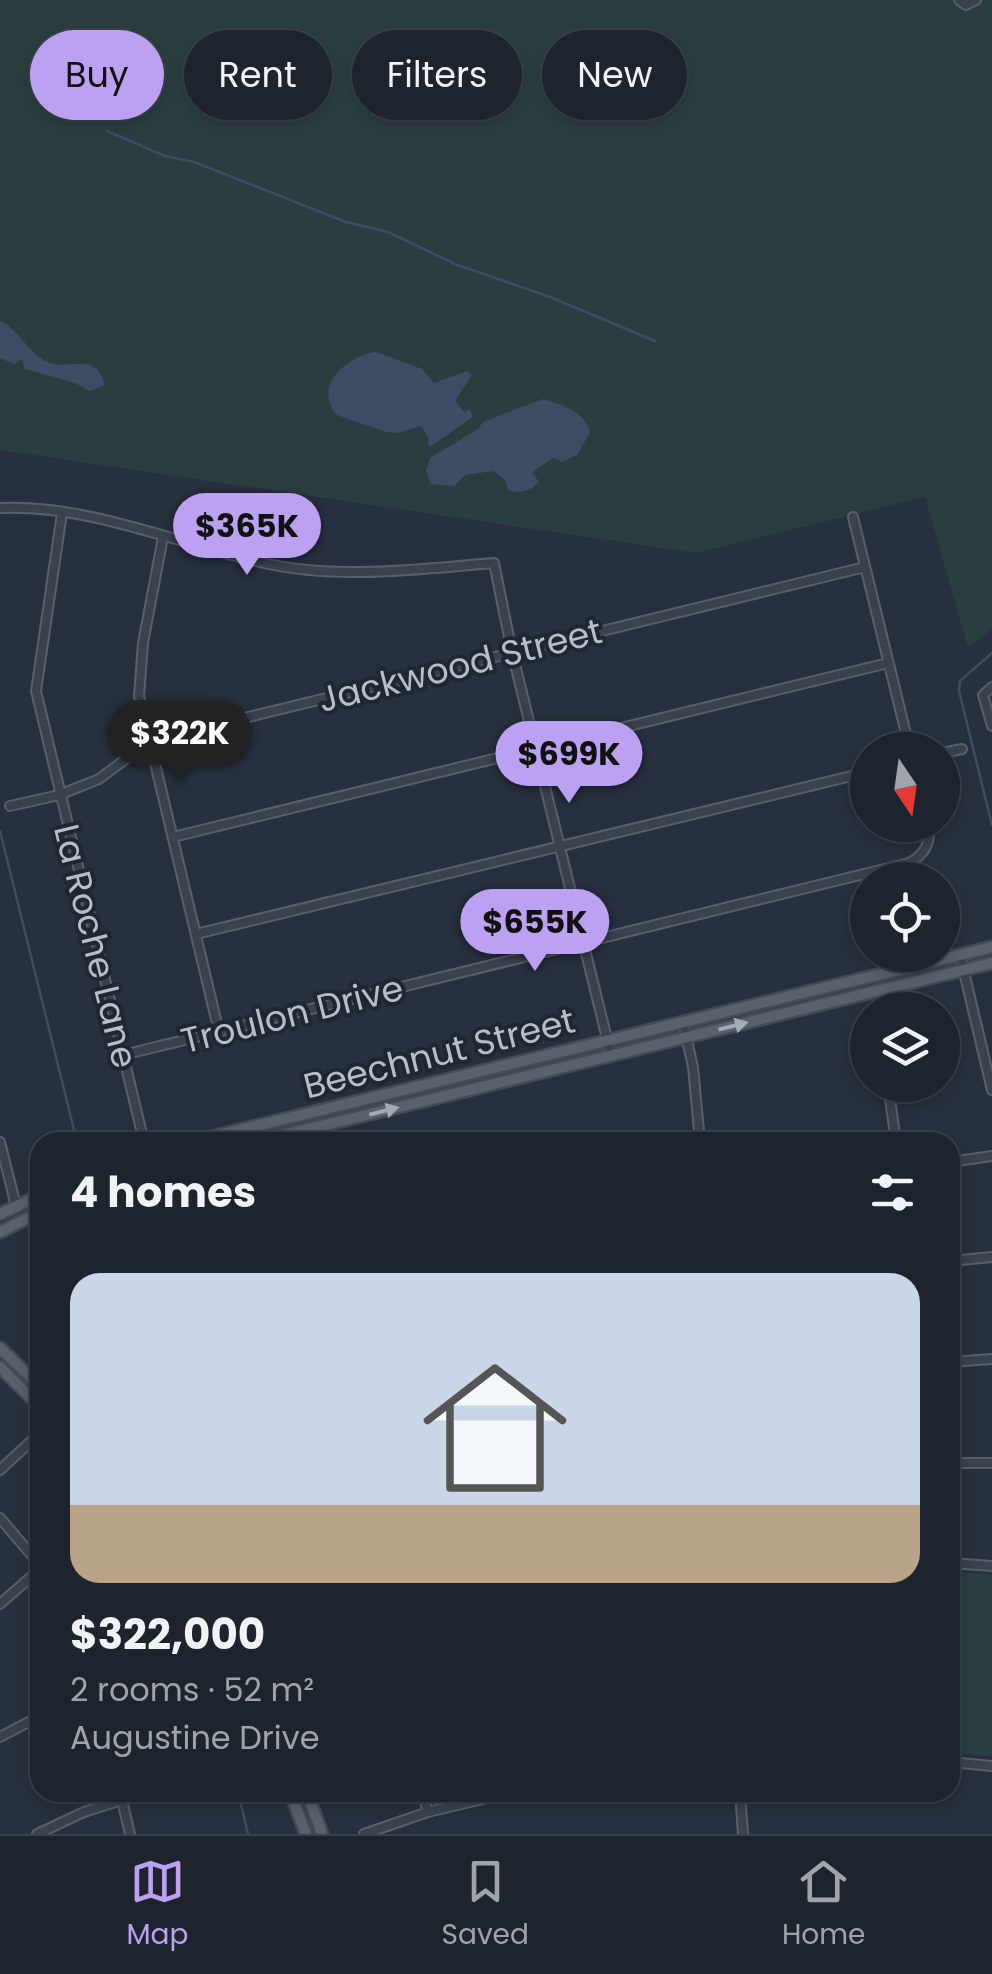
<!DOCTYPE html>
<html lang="en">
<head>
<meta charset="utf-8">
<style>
  :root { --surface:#1d242e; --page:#2a303a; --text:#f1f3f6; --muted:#a0a4aa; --line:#3b414a; --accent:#bca0f2 }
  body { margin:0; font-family:Poppins,sans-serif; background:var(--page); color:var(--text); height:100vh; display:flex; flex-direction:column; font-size:38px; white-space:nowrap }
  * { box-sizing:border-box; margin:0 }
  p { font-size:32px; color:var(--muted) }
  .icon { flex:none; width:55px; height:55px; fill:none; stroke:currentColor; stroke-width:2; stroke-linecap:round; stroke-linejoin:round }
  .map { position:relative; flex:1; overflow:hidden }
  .sheet { position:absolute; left:30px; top:1132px; width:930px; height:670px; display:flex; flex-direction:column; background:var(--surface); border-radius:30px; box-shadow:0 5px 15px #0003,0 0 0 2px var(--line) }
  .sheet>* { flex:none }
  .top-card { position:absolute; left:30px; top:30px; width:932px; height:90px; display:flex; gap:20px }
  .needle { width:65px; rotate:167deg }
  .fabs { position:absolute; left:850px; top:732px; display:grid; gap:20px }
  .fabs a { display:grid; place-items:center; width:110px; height:110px; border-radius:50%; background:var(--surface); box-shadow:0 5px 15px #0003,0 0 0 2px var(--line); font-size:50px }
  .price { position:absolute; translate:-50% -85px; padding:0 22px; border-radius:35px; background:var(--accent); color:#111; font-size:32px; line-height:65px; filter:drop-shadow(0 2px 5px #0008) }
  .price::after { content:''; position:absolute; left:50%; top:60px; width:30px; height:22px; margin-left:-15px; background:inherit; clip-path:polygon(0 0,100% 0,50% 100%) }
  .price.on { background:#222; color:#fff }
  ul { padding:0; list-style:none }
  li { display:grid; align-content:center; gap:20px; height:530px; padding:0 40px }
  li+li { border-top:2px solid var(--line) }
  li span { display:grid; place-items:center; height:310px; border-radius:30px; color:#555 }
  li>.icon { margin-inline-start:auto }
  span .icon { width:180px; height:180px; fill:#fffc; stroke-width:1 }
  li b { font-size:42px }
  h2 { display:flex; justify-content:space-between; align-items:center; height:120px; padding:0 40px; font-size:42px }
  .chip { padding:0 35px; border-radius:45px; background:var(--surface); box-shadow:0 5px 15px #0003,0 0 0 2px var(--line); font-size:35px; line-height:90px }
  .chip.on { background:var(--accent); color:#111 }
  .tab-bar { display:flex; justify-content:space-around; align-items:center; height:140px; border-top:2px solid var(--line); background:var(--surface); font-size:28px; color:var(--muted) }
  .tab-bar a { display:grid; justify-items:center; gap:5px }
  .tab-bar .on { color:var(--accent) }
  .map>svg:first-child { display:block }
  .green { fill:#2a3e40 }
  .water { fill:#3e4d65 }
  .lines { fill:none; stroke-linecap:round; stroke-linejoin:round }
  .stream { stroke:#3e4d65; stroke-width:2.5 }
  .minor-casing { stroke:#59606c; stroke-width:12 }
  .major-casing { stroke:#444b57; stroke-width:15 }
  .minor { stroke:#3b424e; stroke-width:8 }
  .major { stroke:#59616e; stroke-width:10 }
  .oneway { fill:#a4abb7 }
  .labels { text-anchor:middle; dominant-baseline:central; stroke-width:8; stroke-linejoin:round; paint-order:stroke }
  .street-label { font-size:35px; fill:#b7bec9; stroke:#202733 }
</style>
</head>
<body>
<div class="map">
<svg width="992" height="1834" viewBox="0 0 992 1834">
  <rect width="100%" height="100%" fill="#27303e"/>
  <g class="green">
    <polygon points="0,0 992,0 992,629 968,648 925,497 696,553 0,450"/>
    <polygon points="950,1572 992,1574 992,1756 950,1753"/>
  </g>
  <g class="water">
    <path d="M452,61L519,73V81L501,91C488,79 466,81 450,73Z"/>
    <path d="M0,321C20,330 29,355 50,363C71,370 95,351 105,385L90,391L75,383L25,369L22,359L14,364L0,358Z"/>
    <path d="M376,352L422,369L434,383L467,371L472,375L455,401L464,412L470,409L473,417L431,446L428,445L429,438L421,426L398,433L386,432L337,415C312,386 347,356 376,352Z"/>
    <path d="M543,399C562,405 585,411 590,432L577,455L562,462L553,458L532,472L539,482C530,491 521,494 508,490L505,480L493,471L465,475L454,486L431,484L426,471L430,458L478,429L483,422Z"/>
  </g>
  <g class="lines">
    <g class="stream">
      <polyline points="107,131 165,156 194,162 346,222 388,232 455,264 550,297 655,341"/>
      <polyline points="992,653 960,681 959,691 992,825"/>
      <polyline points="0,831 77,1142"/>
      <polyline points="238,1792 248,1834"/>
    </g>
    <defs>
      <g id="minor">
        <polyline points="959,0 966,5 976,0"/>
        <path d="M0,508C89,504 178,544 264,563C338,580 419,569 494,563L512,652L611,1055"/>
        <polyline points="62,513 36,691 144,1142"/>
        <polyline points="853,517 910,750"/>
        <polyline points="163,537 143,643 139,696 219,1032"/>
        <polyline points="992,687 983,695 992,726"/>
        <polyline points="942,753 962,749"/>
        <polyline points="10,806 59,795 99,779 150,741 865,567"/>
        <polyline points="173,837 888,663"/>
        <polyline points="196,934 868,772"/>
        <polyline points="960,955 992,1090"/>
        <polyline points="683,1022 693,1067 700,1142"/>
        <path d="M123,1055L909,863C924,855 932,842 928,825"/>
        <polyline points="890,1099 896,1142"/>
        <polyline points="0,1142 16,1206"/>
        <polyline points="950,1162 992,1156"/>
        <polyline points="950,1261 992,1257"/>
        <polyline points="950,1362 992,1359"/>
        <polyline points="950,1463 992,1463"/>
        <polyline points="0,1470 40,1433"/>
        <polyline points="0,1518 40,1565"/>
        <polyline points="950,1563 992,1566"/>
        <polyline points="0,1604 40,1569"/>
        <polyline points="0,1737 40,1716"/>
        <polyline points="950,1762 992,1766"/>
        <polyline points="120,1792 130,1834"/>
        <polyline points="422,1792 428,1812"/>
        <polyline points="740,1792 743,1834"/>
        <polyline points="37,1834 84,1812 122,1800"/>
        <polyline points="364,1834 428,1812 512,1792"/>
      </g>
      <g id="major">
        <polyline points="190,1142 992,947"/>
        <polyline points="255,1142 992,963"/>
        <polyline points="0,1214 40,1195"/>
        <polyline points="0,1232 40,1212"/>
        <polyline points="0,1348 40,1386"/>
        <polyline points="0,1367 40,1407"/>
        <polyline points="290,1792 306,1834"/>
        <polyline points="307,1792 322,1834"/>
      </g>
    </defs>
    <use href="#minor" class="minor-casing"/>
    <use href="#major" class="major-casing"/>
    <use href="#minor" class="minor"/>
    <use href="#major" class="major"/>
  </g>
  <defs><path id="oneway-solid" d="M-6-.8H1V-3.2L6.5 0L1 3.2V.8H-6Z" transform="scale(2.5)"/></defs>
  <g class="oneway">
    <use href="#oneway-solid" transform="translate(733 1026) rotate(-14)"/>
    <use href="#oneway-solid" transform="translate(384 1111) rotate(-14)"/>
  </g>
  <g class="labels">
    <g class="street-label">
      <text transform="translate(460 665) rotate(-14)">Jackwood Street</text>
      <text transform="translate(96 946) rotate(76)">La Roche Lane</text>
      <text transform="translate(292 1014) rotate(-14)">Troulon Drive</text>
      <text transform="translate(439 1053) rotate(-14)">Beechnut Street</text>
    </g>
  </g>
</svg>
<div class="fabs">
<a><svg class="needle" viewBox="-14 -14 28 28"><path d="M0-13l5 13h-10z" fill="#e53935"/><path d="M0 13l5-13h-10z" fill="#a0a4aa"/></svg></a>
<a><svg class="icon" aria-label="locate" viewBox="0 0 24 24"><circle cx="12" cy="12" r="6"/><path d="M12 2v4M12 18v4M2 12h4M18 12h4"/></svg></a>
<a><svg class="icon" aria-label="layers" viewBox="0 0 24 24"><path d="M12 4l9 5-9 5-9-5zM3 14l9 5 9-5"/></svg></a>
</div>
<b class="price" style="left:247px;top:578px">$365K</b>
<b class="price on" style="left:180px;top:785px">$322K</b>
<b class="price" style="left:569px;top:806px">$699K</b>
<b class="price" style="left:535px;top:974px">$655K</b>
<div class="top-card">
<a class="chip on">Buy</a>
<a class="chip">Rent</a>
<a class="chip">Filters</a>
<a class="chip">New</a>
</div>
<section class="sheet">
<h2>4 homes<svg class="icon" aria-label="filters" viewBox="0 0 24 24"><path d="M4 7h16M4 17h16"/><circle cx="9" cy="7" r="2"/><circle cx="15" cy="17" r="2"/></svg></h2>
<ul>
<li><span style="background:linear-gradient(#c9d6e8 75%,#b9a48a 0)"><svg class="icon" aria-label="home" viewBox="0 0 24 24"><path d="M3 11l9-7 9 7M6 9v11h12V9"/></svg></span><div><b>$322,000</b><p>2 rooms · 52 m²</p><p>Augustine Drive</p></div></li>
</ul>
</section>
</div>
<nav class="tab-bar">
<a class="on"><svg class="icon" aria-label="map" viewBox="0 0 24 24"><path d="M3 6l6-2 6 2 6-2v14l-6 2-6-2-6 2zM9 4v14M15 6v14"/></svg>Map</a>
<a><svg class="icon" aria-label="saved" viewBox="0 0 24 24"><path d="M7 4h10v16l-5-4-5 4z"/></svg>Saved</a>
<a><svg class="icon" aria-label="home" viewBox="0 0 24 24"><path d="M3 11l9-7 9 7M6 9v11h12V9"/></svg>Home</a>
</nav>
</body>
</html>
